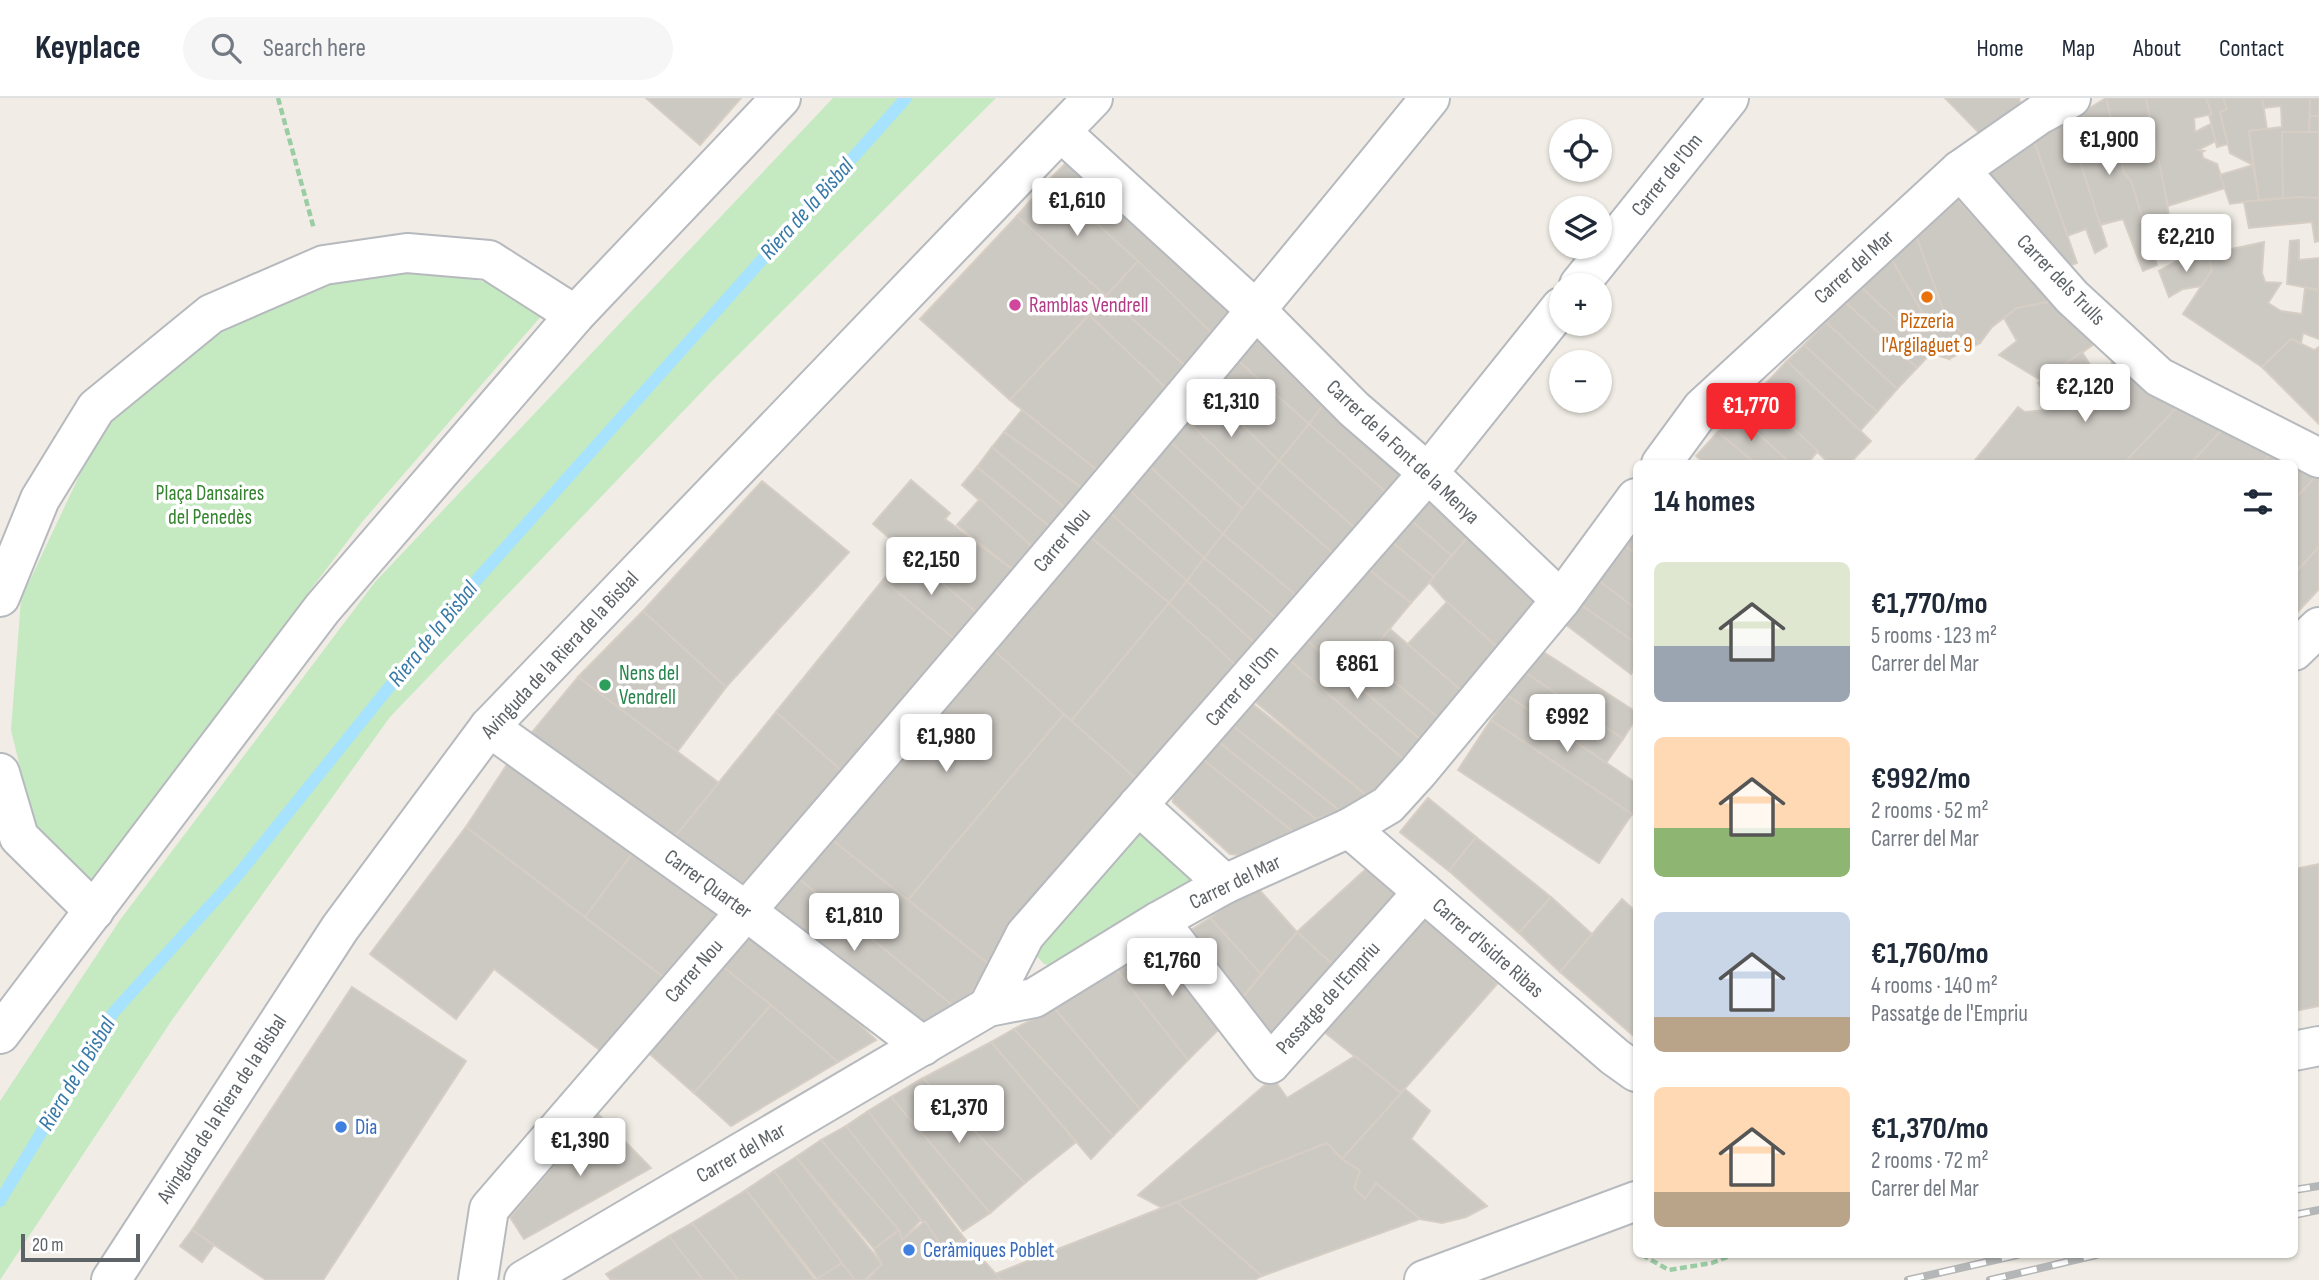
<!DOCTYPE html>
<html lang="en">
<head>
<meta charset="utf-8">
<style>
  :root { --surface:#fff; --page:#f6f6f7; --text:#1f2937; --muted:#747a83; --line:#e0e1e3; --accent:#f4282e }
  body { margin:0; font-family:"Sofia Sans Condensed",sans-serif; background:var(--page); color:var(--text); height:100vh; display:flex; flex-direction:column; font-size:26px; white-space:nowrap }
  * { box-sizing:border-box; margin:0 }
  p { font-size:23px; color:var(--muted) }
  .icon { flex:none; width:38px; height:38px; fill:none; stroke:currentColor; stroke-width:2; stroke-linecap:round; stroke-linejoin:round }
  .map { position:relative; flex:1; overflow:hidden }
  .drawer { position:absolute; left:1633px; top:362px; width:665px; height:798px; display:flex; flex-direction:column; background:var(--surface); border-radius:10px; box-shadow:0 2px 5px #0004 }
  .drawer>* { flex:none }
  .tools { position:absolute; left:1549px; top:21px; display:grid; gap:14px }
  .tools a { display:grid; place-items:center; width:63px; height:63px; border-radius:50%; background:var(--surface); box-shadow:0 2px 5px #0004; font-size:35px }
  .scale { position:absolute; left:21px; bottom:18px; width:119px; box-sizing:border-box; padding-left:7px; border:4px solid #5d6367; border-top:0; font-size:19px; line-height:24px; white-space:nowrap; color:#5d6367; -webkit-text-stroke:5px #fff; paint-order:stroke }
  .price { position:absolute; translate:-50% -60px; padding:0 16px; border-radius:7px; background:#fff; color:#222; font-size:23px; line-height:46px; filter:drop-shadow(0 2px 4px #0008) }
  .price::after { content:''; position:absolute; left:50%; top:42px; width:21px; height:16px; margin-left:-10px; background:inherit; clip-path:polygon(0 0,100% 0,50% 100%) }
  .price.on { background:var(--accent); color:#fff }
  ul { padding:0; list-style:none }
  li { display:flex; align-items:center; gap:21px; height:175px; padding:0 21px }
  li span { display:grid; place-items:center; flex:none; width:196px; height:140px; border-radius:10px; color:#555 }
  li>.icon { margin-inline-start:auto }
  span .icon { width:84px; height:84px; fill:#fffc; stroke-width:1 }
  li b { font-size:30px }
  h2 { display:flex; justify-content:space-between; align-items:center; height:84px; padding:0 21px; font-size:30px }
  header { display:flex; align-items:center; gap:42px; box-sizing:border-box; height:98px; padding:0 35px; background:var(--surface); border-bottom:2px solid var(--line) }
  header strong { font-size:33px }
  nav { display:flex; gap:38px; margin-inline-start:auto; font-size:24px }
  .search { width:490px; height:63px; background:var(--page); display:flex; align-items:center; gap:18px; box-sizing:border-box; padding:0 24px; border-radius:38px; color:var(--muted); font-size:26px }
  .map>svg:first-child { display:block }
  .green { fill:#c5e9c1 }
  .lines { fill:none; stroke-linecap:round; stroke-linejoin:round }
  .stream { stroke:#a7e2ff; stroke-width:12 }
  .building { fill:#ccc8c2; stroke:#d6cec4; stroke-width:2 }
  .street-casing { stroke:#b6b9bd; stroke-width:42 }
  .secondary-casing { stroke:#b7bbc0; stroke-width:42 }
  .path { stroke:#9bcda4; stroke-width:4.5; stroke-dasharray:7 3.5; stroke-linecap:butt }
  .street { stroke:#fff; stroke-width:38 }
  .secondary { stroke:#fff; stroke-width:38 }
  .rail-casing { stroke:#b5b6b7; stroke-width:8 }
  .rail { stroke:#fff; stroke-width:5; stroke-dasharray:16; stroke-linecap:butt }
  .food-dot { fill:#e8710a; stroke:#fff; stroke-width:2.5 }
  .hotel-dot { fill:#d1479c; stroke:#fff; stroke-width:2.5 }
  .leisure-dot { fill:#2e9e5b; stroke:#fff; stroke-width:2.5 }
  .shop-dot { fill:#3f7fe0; stroke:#fff; stroke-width:2.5 }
  .labels { text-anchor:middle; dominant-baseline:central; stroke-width:7; stroke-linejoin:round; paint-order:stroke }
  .street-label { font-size:21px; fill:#5d6367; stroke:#fff }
  .hotel-label { font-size:21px; fill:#b23c85; stroke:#fff; text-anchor:start }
  .food-label { font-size:21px; fill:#c56008; stroke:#fff }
  .park-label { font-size:21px; fill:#34842f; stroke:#fff }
  .leisure-label { font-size:21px; fill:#27864d; stroke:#fff; text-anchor:start }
  .shop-label { font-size:21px; fill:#366cbe; stroke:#fff; text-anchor:start }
  .water-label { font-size:23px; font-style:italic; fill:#3779a7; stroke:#fff }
</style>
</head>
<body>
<header>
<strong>Keyplace</strong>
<div class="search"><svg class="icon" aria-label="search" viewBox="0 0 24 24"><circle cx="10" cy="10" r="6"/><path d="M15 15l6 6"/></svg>Search here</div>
<nav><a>Home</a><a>Map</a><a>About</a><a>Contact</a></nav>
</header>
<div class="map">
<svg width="2319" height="1182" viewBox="0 0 2319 1182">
  <rect width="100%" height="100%" fill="#f1ede6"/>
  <g class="green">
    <polygon points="833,0 996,0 715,280 390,619 172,922 0,1182 0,1003 120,822 375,484"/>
    <polygon points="430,172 508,189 543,216 362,424 146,709 87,790 37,740 11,632 21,501 99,336 153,274 223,227 331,177"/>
    <polygon points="1143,712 1214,776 1055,869 1044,866 1034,855"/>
  </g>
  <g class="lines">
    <polyline class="stream" points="0,1103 113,915 237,778 465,495 906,0"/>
  </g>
  <g class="building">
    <polygon points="646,0 741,0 700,47"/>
    <polygon points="1945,0 2019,0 2020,4 2017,16 1985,41"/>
    <polygon points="2106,0 2146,0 2154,39 2136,43 2138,53 2157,48 2169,118 2142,125 2131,83 2124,75"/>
    <polygon points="2106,0 2124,75 2131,83 2157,167 2143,173 2123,121 2100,127 2067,24"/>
    <polygon points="2146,0 2206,0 2212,16 2194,20 2195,34 2211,26 2216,43 2198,52 2204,53 2202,54 2203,60 2217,66 2225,90 2168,108"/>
    <polygon points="2206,0 2223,0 2227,11 2220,14 2228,46 2217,49 2209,17 2212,16"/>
    <polygon points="2223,0 2262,0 2267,31 2249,33 2253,67 2230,55 2220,14 2227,11"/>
    <polygon points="2262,0 2310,0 2309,34 2282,34 2283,100 2259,102 2249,33 2282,29 2281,8 2264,10"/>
    <rect x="2310" y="0" width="9" height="18"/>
    <polygon points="2310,18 2319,18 2319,34 2309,34"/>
    <polygon points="2067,22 2107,148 2095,155 2086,131 2067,138 2033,40"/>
    <polygon points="2282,34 2319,34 2319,100 2283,100"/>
    <polygon points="2033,40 2077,165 2057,172 1982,74"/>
    <polygon points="1073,58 1237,212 1215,238 1049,82"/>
    <polygon points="2253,67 2259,102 2230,106 2220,77"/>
    <polygon points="1049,82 1138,163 1106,198 1017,118"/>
    <polygon points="2298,99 2319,100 2319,143 2315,144 2312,124 2249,130 2244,104"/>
    <polygon points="1954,101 1958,102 2054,203 2017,210 1992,229 1980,245 1948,225 1912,127"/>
    <polygon points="1017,118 1106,198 1010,302 920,221"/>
    <polygon points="1912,127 1948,225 1980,245 1949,261 1888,155"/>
    <polygon points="2299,142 2299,162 2319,160 2319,192 2287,186 2290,143"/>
    <polygon points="2264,144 2262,175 2265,184 2281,185 2268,205 2281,213 2302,216 2305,190 2319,192 2319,241 2303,235 2301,245 2291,241 2262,269 2183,216 2212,172 2208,156"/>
    <polygon points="1888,155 1949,261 1931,255 1859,187"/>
    <polygon points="2208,156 2212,172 2201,188 2183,191 2169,199 2159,173 2179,162"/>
    <polygon points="1138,163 1215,238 1189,271 1106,198"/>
    <polygon points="1859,187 1931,255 1917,270 1845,204"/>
    <polygon points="1106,198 1189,271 1171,295 1089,217"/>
    <polygon points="2054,203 2094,246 2042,283 1999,257 2017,243 2004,220 2017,210"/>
    <polygon points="1845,204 1917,270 1897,291 1826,224"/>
    <polygon points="1089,217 1171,295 1103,377 1010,302"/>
    <polygon points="1826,224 1897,291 1877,314 1804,247"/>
    <polygon points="1259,232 1330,298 1309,326 1234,259"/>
    <polygon points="2291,241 2314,252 2319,249 2319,326 2262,269"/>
    <polygon points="1804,247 1877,314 1860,333 1787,263"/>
    <polygon points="2082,254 2097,278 2053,308 2038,285"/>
    <polygon points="1234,259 1309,326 1279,363 1206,292"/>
    <polygon points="2115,260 2180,306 2123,366 1972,366 2018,309 2025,314 2047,312 2109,270"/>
    <polygon points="1787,263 1871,343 1849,366 1830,366 1756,296"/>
    <polygon points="1206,292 1279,363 1258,390 1183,319"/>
    <polygon points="1756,296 1818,353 1807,366 1791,366 1737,316"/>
    <polygon points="1330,298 1413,371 1388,396 1309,326"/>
    <polygon points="2180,306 2221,333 2190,366 2123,366"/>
    <polygon points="1022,312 1103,377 1089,395 1004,334"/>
    <polygon points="1737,316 1791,366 1756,366 1718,334"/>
    <polygon points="1183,319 1258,390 1244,412 1166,340"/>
    <polygon points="1309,326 1388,396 1356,431 1279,363"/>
    <polygon points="2221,333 2273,354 2261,366 2190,366"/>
    <polygon points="1004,334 1089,395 1072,416 992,349"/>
    <polygon points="1718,334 1756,366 1705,366 1696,358"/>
    <polygon points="1166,340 1244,412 1223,436 1146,365"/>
    <polygon points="992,349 1072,416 1055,433 977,369"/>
    <polygon points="2273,354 2319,375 2294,402 2294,366 2261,366"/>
    <polygon points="1279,363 1356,431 1335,457 1258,390"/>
    <polygon points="1146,365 1223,436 1204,460 1126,389"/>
    <polygon points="977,369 1055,433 1037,453 962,387"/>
    <polygon points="2319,375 2319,449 2294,476 2294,402"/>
    <polygon points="911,382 950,415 945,421 1017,475 981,518 873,426"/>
    <polygon points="762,383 849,454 726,589 643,513"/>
    <polygon points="1126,389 1204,460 1187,483 1108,413"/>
    <polygon points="1258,390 1335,457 1298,499 1223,436"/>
    <polygon points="1436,396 1472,434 1452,458 1406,418"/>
    <polygon points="980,401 1037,453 1017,475 957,427"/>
    <polygon points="1108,413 1187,483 1169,505 1087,436"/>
    <polygon points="1406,418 1452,458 1434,479 1386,439"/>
    <polygon points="1636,429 1636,456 1622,446"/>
    <polygon points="1472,434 1546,507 1506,557 1447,504 1429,484"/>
    <polygon points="1087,436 1169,505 1071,623 988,547"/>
    <polygon points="1223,436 1298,499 1278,522 1204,460"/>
    <polygon points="1386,439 1434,479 1411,505 1363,467"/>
    <polygon points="1622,446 1636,456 1636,511 1597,481"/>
    <polygon points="2319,449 2319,491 2294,518 2294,476"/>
    <polygon points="905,454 981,518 957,543 883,482"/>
    <polygon points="1204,460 1278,522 1258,548 1187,483"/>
    <polygon points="1363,467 1411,505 1349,580 1303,539"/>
    <polygon points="1597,481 1636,511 1636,545 1578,505"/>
    <polygon points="883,482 957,543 844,675 776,614"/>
    <polygon points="1187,483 1258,548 1241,572 1169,505"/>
    <polygon points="1447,504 1506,557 1470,600 1408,546"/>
    <polygon points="1169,505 1241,572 1143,687 1071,623"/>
    <polygon points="1578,505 1636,545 1636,568 1631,576 1561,523"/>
    <polygon points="643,513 726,589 677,654 578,579"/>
    <polygon points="1390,531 1470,600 1446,626 1365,560"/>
    <polygon points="1303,539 1428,648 1410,667 1286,559"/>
    <polygon points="988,547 1064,616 908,802 826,737"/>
    <polygon points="1542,553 1636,614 1636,620 1623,641 1526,575"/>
    <polygon points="1286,559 1410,667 1366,697 1252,601"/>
    <polygon points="1365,560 1446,626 1428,648 1349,580"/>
    <polygon points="1526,575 1623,641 1606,665 1508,598"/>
    <polygon points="578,579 719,685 669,746 528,639"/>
    <polygon points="1508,598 1636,685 1636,707 1632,716 1491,622"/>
    <polygon points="1249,603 1366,697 1340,713 1228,624"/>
    <polygon points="776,614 844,675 741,799 669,746"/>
    <polygon points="1064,616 1143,687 991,868 908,802"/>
    <polygon points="1491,622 1632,716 1599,765 1458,672"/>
    <polygon points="1228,624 1340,713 1316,721 1216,642"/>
    <polygon points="1216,642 1316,721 1296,736 1201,660"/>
    <polygon points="1201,660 1296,736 1250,758 1230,756 1173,704 1172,693"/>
    <polygon points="510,662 638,748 585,819 466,729"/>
    <polygon points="1428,700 1476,739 1449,773 1400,734"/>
    <polygon points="466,729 670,884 606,957 494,871 456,921 370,856"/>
    <polygon points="826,737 991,868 958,912 793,776"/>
    <polygon points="1476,739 1551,799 1519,835 1449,773"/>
    <polygon points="638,748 717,808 718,833 670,884 585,819"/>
    <polygon points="2319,766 2319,908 2295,913 2294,771"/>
    <polygon points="1367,770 1405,803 1341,874 1297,834"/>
    <polygon points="793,776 958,912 911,927 761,813"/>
    <polygon points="1254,786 1297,834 1261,876 1210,820"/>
    <polygon points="1551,799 1592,836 1560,874 1519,835"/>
    <polygon points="1622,801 1636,814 1636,940 1560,874"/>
    <polygon points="1423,814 1497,886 1401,995 1319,930"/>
    <polygon points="1210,820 1261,876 1238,905 1183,837"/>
    <polygon points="759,832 876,942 838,964 717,864 742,834"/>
    <polygon points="1297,834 1341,874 1274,952 1238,905"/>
    <polygon points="1158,841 1228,922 1188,962 1115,870"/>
    <polygon points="717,864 771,907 694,995 644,951"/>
    <polygon points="1115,870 1188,962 1140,1011 1054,910"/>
    <polygon points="352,889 466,963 323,1182 266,1182 192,1132"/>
    <polygon points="771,907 838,964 731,1028 694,995"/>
    <polygon points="1054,910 1140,1011 1113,1038 1014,931"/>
    <polygon points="1014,931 1113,1038 1091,1061 991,944"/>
    <polygon points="991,944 1076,1044 1025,1085 923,980"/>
    <polygon points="1355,958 1401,995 1342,1061 1327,1045 1162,1110 1138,1097 1273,980 1287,1000"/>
    <polygon points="923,980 1025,1085 990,1115 891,999"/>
    <polygon points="1405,991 1430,1013 1411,1041 1487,1108 1466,1119 1442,1125 1420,1121 1376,1085 1365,1101 1354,1090 1360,1073 1342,1061"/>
    <polygon points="891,999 990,1115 963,1133 868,1013"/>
    <polygon points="868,1013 964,1140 945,1153 846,1028"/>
    <polygon points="598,1016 651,1070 524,1141 510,1119"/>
    <polygon points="846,1028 921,1122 902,1142 899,1132 821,1042"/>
    <polygon points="821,1042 899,1132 874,1151 796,1059"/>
    <polygon points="1327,1045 1342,1061 1360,1073 1354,1090 1365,1101 1376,1085 1420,1121 1262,1178 1177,1104"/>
    <polygon points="796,1059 882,1166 864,1182 853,1182 774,1073"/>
    <polygon points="774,1073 842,1165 818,1182 746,1092"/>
    <polygon points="746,1092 815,1182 738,1182 692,1125"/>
    <polygon points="1177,1104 1262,1178 1254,1182 1001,1182 995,1176"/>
    <polygon points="925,1123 945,1153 964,1140 1001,1182 867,1182 882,1166 874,1151 899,1132 902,1142"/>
    <polygon points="692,1125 738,1182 703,1182 669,1138"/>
    <polygon points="192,1132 214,1147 202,1164 180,1148"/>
    <polygon points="669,1138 703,1182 611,1182 606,1176"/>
    <polygon points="842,1165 855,1182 815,1182"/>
  </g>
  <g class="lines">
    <defs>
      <g id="street">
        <polyline points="1061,34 1257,213 1354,311 1428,375 1561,502"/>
        <polyline points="1960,72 2072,199 2159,279 2319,360"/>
        <polyline points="1579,187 1729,0"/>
        <polyline points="1661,366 1702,310 1960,72 2039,17 2071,0"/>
        <polyline points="0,499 40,401 96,310 211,216 324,167 407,155 489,162 575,217"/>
        <polyline points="2294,553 2319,529"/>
        <polyline points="489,629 746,813 923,948"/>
        <polyline points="0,675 19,739 94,813"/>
        <polyline points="1138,707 1225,786"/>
        <polyline points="1349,730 1615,959 1636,974"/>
        <polyline points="1159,823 1270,966 1423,794"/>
        <polyline points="988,909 1025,837 1428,375 1561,209"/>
        <polyline points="0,936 322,511 575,217 781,0"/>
        <polyline points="111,1182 340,830 489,629 1093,0"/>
        <path d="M478,1182L489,1111C806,744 1124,377 1430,0"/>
        <polyline points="524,1182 988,909 1034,900 1159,823 1225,786 1349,730 1388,707 1418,674 1561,502 1636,400"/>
      </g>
      <g id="secondary">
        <polyline points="2294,953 2319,948"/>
        <polyline points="1424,1182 1636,1103"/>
      </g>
    </defs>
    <use href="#street" class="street-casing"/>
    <use href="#secondary" class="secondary-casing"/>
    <g class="path">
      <polyline points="278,0 314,131"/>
      <polyline points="1642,1157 1669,1172 1712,1165 1732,1157"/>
    </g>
    <use href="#street" class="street"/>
    <use href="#secondary" class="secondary"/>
    <defs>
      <g id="rail">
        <polyline points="2294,1092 2319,1088"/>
        <polyline points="2294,1117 2319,1112"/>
        <polyline points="1908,1182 2017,1157"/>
        <polyline points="1990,1182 2096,1157"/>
      </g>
    </defs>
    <use href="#rail" class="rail-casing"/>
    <use href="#rail" class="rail"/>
  </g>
  <circle class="food-dot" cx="1927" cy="199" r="7"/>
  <circle class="hotel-dot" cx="1015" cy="207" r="7"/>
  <circle class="leisure-dot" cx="605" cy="587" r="7"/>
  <g class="shop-dot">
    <circle cx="341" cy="1029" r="7"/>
    <circle cx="909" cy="1152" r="7"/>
  </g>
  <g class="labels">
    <g class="street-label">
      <text transform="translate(1667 77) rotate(-51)">Carrer de l'Om</text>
      <text transform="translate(1854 169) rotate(-42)">Carrer del Mar</text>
      <text transform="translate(2061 182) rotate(46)">Carrer dels Trulls</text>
      <text transform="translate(1403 354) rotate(43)">Carrer de la Font de la Menya</text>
      <text transform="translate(1062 442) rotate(-50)">Carrer Nou</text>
      <text transform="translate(560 557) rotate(-47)">Avinguda de la Riera de la Bisbal</text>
      <text transform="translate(1242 588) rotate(-49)">Carrer de l'Om</text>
      <text transform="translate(1235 784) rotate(-26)">Carrer del Mar</text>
      <text transform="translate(708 786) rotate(36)">Carrer Quarter</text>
      <text transform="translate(1488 850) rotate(41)">Carrer d'Isidre Ribas</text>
      <text transform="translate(694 873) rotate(-49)">Carrer Nou</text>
      <text transform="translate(1328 900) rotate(-48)">Passatge de l'Empriu</text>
      <text transform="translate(222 1011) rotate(-57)">Avinguda de la Riera de la Bisbal</text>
      <text transform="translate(741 1055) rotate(-30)">Carrer del Mar</text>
    </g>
    <g class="hotel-label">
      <text x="1029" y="207">Ramblas Vendrell</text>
    </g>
    <g class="food-label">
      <text x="1927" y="223">Pizzeria<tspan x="1927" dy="24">l'Argilaguet 9</tspan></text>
    </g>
    <g class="park-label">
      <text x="210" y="395">Plaça Dansaires<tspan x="210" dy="24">del Penedès</tspan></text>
    </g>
    <g class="leisure-label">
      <text x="619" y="575">Nens del<tspan x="619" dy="24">Vendrell</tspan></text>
    </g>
    <g class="shop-label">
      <text x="355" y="1029">Dia</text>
      <text x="923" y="1152">Ceràmiques Poblet</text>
    </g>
    <g class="water-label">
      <text transform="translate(807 111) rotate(-48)">Riera de la Bisbal</text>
      <text transform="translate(433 536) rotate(-51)">Riera de la Bisbal</text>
      <text transform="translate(77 976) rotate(-59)">Riera de la Bisbal</text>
    </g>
  </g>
</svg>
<div class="tools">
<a><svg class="icon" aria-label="locate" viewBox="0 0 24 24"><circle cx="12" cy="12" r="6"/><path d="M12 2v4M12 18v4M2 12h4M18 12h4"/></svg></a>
<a><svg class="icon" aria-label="layers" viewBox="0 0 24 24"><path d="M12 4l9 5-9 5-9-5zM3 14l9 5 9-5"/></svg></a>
<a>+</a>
<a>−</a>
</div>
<div class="scale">20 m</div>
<b class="price" style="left:2109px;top:79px">€1,900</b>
<b class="price" style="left:1077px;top:140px">€1,610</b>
<b class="price" style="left:2186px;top:176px">€2,210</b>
<b class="price" style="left:2085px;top:326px">€2,120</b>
<b class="price" style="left:1231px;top:341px">€1,310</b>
<b class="price on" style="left:1751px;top:345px">€1,770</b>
<b class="price" style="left:931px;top:499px">€2,150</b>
<b class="price" style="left:1357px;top:603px">€861</b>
<b class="price" style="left:1567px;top:656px">€992</b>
<b class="price" style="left:946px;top:676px">€1,980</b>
<b class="price" style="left:854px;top:855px">€1,810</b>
<b class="price" style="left:1172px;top:900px">€1,760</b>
<b class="price" style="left:959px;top:1047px">€1,370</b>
<b class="price" style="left:580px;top:1080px">€1,390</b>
<section class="drawer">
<h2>14 homes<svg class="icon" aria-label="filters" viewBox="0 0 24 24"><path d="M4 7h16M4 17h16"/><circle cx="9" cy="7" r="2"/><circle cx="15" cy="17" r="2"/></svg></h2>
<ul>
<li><span style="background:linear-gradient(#dfe7d0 60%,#9aa5b1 0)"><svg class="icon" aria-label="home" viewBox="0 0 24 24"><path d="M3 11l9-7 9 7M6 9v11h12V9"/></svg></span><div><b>€1,770/mo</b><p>5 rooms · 123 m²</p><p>Carrer del Mar</p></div></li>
<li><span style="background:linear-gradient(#ffd9b3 65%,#8fb573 0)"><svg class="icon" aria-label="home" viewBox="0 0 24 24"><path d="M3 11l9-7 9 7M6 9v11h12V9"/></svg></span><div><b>€992/mo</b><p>2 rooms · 52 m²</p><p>Carrer del Mar</p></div></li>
<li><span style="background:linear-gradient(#c9d6e8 75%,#b9a48a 0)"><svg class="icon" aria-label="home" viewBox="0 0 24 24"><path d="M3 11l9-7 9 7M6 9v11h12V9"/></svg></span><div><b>€1,760/mo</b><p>4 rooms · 140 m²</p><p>Passatge de l'Empriu</p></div></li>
<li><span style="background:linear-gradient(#ffd9b3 75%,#b9a48a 0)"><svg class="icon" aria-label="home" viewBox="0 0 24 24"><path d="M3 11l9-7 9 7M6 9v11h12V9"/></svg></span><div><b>€1,370/mo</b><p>2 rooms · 72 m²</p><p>Carrer del Mar</p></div></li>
</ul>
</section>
</div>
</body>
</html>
